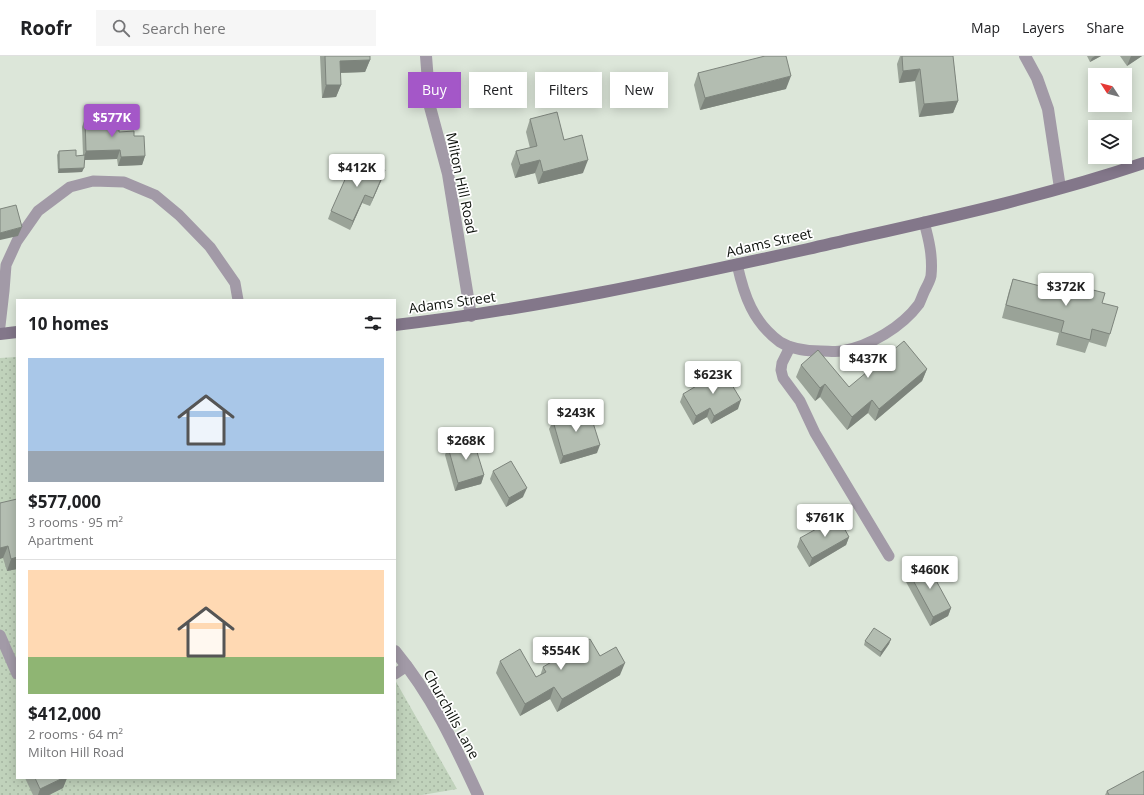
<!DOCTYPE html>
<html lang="en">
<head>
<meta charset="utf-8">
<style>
  :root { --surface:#fff; --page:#f6f6f6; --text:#202124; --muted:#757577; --line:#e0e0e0; --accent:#a457c8 }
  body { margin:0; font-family:"Open Sans",sans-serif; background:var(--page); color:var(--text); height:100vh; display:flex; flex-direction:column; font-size:15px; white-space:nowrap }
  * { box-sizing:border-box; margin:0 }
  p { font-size:13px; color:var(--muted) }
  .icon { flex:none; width:22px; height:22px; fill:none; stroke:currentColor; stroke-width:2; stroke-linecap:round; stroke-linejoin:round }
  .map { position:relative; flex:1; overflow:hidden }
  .sheet { position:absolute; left:16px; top:243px; width:380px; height:480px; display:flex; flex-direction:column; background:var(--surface); border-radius:0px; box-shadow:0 2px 10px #0003 }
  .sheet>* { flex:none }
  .banner { position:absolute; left:408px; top:16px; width:380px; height:36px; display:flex; gap:8px }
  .needle { width:26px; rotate:306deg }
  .fabs { position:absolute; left:1088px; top:12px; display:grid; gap:8px }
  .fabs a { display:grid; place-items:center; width:44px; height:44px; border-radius:0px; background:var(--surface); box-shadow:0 2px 10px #0003; font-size:20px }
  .price { position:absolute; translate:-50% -34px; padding:0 9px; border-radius:4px; background:#fff; color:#222; font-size:13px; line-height:26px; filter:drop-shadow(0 1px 2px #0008) }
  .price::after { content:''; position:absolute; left:50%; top:24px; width:12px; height:9px; margin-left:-6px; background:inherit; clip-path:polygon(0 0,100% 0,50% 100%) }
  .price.active { background:var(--accent); color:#fff }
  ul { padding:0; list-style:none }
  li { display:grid; align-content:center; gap:8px; height:212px; padding:0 12px }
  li+li { border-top:1px solid var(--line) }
  li span { display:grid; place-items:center; height:124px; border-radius:0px; color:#555 }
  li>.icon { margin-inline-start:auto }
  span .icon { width:72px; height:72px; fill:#fffc; stroke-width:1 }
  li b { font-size:17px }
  h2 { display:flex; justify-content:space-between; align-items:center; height:48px; padding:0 12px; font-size:17px }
  .chip { padding:0 14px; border-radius:0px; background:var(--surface); box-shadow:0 2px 10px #0003; font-size:14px; line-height:36px }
  .chip.active { background:var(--accent); color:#fff }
  header { display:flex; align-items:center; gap:24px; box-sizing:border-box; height:56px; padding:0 20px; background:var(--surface); border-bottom:1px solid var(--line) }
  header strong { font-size:19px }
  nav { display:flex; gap:22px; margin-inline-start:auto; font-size:14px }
  .search { width:280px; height:36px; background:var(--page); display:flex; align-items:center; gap:10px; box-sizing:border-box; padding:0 14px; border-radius:0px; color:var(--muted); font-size:15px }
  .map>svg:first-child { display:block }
  .park { fill:url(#park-dots) }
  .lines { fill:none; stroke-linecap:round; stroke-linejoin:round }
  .service { stroke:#a29aa7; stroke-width:11 }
  .minor { stroke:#a29aa7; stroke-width:12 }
  .secondary { stroke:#83778a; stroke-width:12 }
  .wall { fill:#9aa398 }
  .shaded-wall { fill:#7d847c }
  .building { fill:#b3bdb1; stroke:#7d847c }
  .labels { text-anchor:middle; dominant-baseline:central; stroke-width:3.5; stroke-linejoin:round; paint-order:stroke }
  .street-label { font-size:14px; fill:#0d110c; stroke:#fff }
</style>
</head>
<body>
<header>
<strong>Roofr</strong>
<div class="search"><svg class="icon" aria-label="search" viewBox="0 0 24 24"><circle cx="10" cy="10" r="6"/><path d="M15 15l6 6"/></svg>Search here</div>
<nav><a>Map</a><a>Layers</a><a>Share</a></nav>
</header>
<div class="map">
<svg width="1144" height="739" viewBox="0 0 1144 739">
  <defs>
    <pattern id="park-dots" width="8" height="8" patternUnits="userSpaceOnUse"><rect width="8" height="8" fill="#c0d2bb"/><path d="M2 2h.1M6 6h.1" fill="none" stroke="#a4b3a0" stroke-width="1.8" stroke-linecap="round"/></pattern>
  </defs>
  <rect width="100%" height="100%" fill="#dce6d9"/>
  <polygon class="park" points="17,301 17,722 395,722 395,624 457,733 422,739 0,739 0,302"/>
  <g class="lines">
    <g class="service">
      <path d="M737,208C744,240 753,266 780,286C793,294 807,295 821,295C828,295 836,296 842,295C870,290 902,271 919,248C921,244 923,238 925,234C927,230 930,225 931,220C933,201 929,184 924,166"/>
      <polyline points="0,270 4,235 6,209 17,185 38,155 70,131 93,125 124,126 155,139 179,159 210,191 235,227 238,244"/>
      <polyline points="790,291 782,307 781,314 783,322 800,345 815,377 889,500"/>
      <polyline points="0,579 17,618"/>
      <polyline points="395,618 407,610"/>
    </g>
    <g class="minor">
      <polyline points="426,0 430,51 448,118 471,260"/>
      <polyline points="1025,0 1037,22 1048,53 1060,132"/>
      <path d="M395,595C432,640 454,687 478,739"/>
    </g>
    <g class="secondary">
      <path d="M395,269C534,253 671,223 808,193C921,167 1034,144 1144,107"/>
      <polyline points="0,278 17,276"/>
    </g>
  </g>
  <g class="wall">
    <polygon points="320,0 370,0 370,4 365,16 340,17 341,29 336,41 322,42"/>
    <polygon points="900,0 953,0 958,45 953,57 919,61 915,25 899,27 897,8"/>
    <polygon points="1087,0 1101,0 1090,6"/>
    <polygon points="1120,0 1142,0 1127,10"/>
    <polygon points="698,17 786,33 700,54 694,29"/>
    <polygon points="85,62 119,76 134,80 145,100 142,109 118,110 117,103 85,104 82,116 58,117 57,99 59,95 76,100 83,99 82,71"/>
    <polygon points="530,63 564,84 583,117 538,128 535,117 515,122 511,108 516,95 530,92 526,76"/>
    <polygon points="385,114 370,150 362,147 350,174 328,163 331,155"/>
    <polygon points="1013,223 1070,238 1073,229 1102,247 1110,278 1106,291 1089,286 1085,297 1056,289 1059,277 1002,262 1009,235"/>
    <polygon points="801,309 849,331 927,313 922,325 875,365 868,357 847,374 820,341 815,345 796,321"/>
    <polygon points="683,338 738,353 711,368 707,361 693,369 680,346"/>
    <polygon points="553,365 597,397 560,408 549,373"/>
    <polygon points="448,391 484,419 481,428 455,435 445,399"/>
    <polygon points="493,415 523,441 506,451 490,423"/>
    <polygon points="0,447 17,513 7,515 3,502"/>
    <polygon points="849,481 846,489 809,511 797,491 800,482"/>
    <polygon points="908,515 951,552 948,560 930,570 905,524"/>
    <polygon points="891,583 889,588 880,601 864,589 865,585"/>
    <polygon points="600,600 620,619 557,656 550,643 520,660 496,617 500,605 536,621 540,620 543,611"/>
    <polygon points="25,722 67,722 63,732 49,739 33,739"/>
    <polygon points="1107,735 1144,739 1105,739"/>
  </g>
  <g class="shaded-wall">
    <polygon points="1095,0 1101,0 1090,6 1092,2"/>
    <polygon points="1131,0 1142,0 1127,10"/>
    <polygon points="370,4 365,16 335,17 340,5"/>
    <polygon points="920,13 915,25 899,27 903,15"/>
    <polygon points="791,20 786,33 700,54 705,42"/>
    <polygon points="326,29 341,29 336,41 322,42"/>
    <polygon points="958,45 953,57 919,61 924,48"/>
    <polygon points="120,94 117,103 83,104 86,95"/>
    <polygon points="145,100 142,109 118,110 121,101"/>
    <polygon points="540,104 535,117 515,122 520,109"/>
    <polygon points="588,104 583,117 538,128 543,116"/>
    <polygon points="84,112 82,116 58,117 59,113"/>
    <polygon points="385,114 382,123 370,150 373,142"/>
    <polygon points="365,139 362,147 350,174 353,165"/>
    <polygon points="22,171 18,180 0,184 0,177"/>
    <polygon points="927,313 922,325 875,365 879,353"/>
    <polygon points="825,328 820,341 815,345 820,332"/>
    <polygon points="741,344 738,353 711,368 714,360"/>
    <polygon points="872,344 868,357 847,374 852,361"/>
    <polygon points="710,352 707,361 693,369 696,360"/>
    <polygon points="600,389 597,397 560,408 563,400"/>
    <polygon points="484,419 481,428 455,435 458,427"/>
    <polygon points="527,432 523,441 506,451 509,442"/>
    <polygon points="849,481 846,489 809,511 812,502"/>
    <polygon points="8,490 3,502 0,503 0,492"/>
    <polygon points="17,501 17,513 7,515 11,503"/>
    <polygon points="951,552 948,560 930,570 933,561"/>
    <polygon points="891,583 889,588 880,601 881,596"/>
    <polygon points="625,607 620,619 557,656 562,643"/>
    <polygon points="554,631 550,643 520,660 525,648"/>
    <polygon points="63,722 67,722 63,732 49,739 38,739 40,733"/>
  </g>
  <g class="building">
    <polygon points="325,0 370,0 370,4 340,5 341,29 326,29"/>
    <polygon points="765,0 786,0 791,20 705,42 698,17"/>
    <polygon points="902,0 953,0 958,45 924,48 920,13 903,15"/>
    <polygon points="557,56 564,84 582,79 588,104 543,116 540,104 520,109 516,95 537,90 530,63"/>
    <polygon points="119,61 119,76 134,75 134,80 144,80 145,100 121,101 120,94 86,95 85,62"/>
    <polygon points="76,94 76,100 85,99 84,112 59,113 59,95"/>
    <polygon points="355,101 385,114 373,142 365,139 353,165 331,155"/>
    <polygon points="16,149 22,171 0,177 0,153"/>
    <polygon points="1013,223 1071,238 1073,229 1105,237 1102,247 1118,251 1110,278 1092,273 1090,284 1061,276 1064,265 1006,249"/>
    <polygon points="904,285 927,313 879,353 872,344 852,361 825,328 820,332 801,309 818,294 849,331"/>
    <polygon points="723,314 741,344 714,360 710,352 696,360 683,338"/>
    <polygon points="589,354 600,389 563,400 553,365"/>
    <polygon points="473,383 484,419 458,427 448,391"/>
    <polygon points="511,405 527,432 509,442 493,415"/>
    <polygon points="17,443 17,501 11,503 8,490 0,492 0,447"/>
    <polygon points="838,461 849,481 812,502 800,482"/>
    <polygon points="926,506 951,552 933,561 908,515"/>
    <polygon points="874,572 891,583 881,596 865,585"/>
    <polygon points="590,583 600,600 616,591 625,607 562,643 554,631 525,648 500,605 520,593 536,621 546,616 543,611"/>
    <polygon points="1144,715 1144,739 1109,739 1107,735"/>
    <polygon points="35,722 63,722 40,733"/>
  </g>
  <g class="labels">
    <g class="street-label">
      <text transform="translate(462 127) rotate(78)">Milton Hill Road</text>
      <text transform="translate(769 186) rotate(-13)">Adams Street</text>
      <text transform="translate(452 246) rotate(-8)">Adams Street</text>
      <text transform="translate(452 658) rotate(61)">Churchills Lane</text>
    </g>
  </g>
</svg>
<div class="fabs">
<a><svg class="needle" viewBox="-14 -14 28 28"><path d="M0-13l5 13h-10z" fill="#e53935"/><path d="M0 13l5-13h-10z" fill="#757577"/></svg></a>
<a><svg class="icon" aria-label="layers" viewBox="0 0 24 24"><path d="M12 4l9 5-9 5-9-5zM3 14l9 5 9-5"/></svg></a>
</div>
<b class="price active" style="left:112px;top:82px">$577K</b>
<b class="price" style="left:357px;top:132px">$412K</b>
<b class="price" style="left:1066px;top:251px">$372K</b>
<b class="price" style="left:868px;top:323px">$437K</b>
<b class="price" style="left:713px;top:339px">$623K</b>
<b class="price" style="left:576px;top:377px">$243K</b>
<b class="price" style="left:466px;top:405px">$268K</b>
<b class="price" style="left:825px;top:482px">$761K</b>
<b class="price" style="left:930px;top:534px">$460K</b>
<b class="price" style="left:561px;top:615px">$554K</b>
<div class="banner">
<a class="chip active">Buy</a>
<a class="chip">Rent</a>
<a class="chip">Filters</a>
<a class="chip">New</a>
</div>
<section class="sheet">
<h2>10 homes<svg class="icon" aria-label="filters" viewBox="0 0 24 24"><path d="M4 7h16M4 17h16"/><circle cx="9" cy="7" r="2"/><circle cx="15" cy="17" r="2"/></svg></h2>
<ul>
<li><span style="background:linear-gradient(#a9c7e8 75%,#9aa5b1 0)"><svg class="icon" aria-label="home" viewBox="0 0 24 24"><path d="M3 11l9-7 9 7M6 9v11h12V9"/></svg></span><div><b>$577,000</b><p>3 rooms · 95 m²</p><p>Apartment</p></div></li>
<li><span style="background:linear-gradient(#ffd9b3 70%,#8fb573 0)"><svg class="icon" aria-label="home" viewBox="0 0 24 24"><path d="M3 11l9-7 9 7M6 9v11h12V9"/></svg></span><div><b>$412,000</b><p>2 rooms · 64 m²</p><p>Milton Hill Road</p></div></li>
</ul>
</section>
</div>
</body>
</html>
